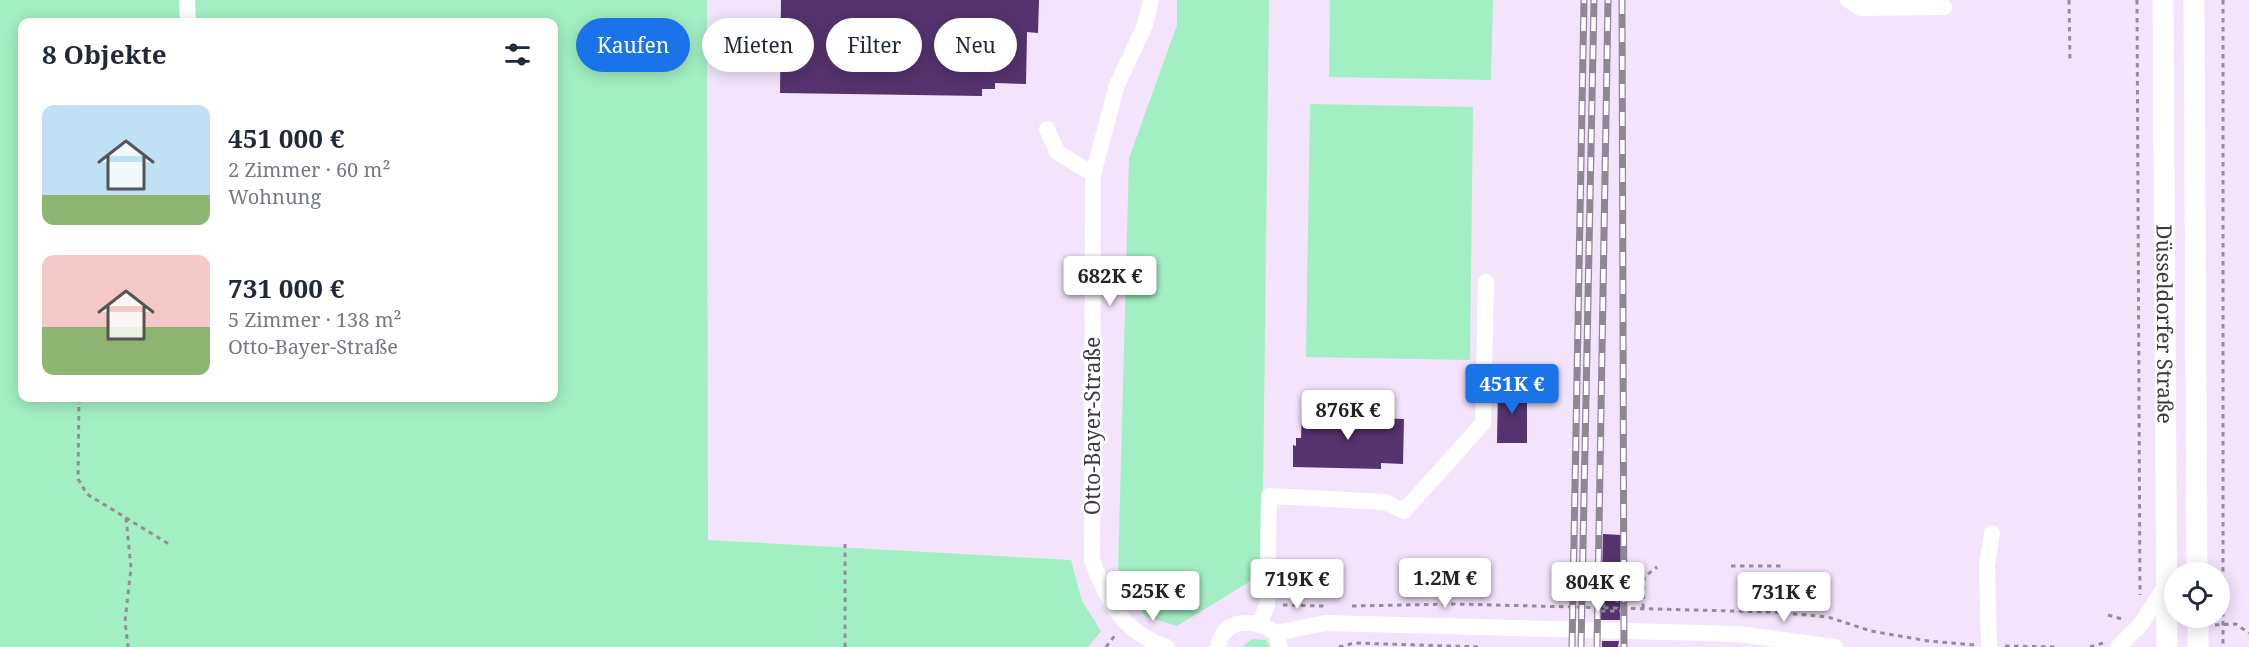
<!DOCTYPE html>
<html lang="de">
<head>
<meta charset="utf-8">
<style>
  :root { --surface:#fff; --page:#f6f6f7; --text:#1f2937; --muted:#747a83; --accent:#1a73e8 }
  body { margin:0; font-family:"Noto Serif",serif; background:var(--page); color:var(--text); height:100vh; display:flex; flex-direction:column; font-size:22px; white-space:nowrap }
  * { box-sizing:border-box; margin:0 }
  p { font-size:20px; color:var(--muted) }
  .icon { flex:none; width:33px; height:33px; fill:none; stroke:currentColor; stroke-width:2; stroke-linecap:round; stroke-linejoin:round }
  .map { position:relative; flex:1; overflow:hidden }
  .panel { position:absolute; left:18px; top:18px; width:540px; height:384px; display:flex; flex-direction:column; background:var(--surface); border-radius:12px; box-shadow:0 3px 15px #0003 }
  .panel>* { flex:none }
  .guide { position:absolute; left:576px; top:18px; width:570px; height:54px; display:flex; gap:12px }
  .fabs { position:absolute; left:2164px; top:562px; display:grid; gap:12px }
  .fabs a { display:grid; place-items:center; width:66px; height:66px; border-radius:50%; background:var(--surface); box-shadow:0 3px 15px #0003; font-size:30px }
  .price { position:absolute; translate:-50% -51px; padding:0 14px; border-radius:6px; background:#fff; color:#222; font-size:20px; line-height:39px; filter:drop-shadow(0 2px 3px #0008) }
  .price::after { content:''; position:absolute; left:50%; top:36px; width:18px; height:14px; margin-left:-9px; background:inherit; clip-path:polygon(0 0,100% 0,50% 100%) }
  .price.active { background:var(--accent); color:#fff }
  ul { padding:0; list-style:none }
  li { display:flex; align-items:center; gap:18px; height:150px; padding:0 24px }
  li span { display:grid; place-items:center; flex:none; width:168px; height:120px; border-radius:12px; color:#555 }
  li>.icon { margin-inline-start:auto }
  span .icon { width:72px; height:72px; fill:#fffc; stroke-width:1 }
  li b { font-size:26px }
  h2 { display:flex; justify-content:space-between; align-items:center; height:72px; padding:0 24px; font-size:26px }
  .tag { padding:0 21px; border-radius:27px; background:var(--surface); box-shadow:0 3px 15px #0003; font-size:21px; line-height:54px }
  .tag.active { background:var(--accent); color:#fff }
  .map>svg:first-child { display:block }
  .green { fill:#a2efc3; fill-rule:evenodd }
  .building { fill:#54336e }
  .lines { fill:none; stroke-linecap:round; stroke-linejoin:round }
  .path { stroke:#958b9a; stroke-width:3; stroke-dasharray:4.5 4.5; stroke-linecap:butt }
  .minor { stroke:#fff; stroke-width:16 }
  .major { stroke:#fff; stroke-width:21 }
  .rail-casing { stroke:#908696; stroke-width:7 }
  .rail { stroke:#fff; stroke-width:4.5; stroke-dasharray:14; stroke-linecap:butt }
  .labels { text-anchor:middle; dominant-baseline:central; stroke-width:6; stroke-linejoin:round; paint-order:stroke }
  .street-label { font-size:21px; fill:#3e3841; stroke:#fff }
</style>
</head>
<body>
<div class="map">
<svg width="2249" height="647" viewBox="0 0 2249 647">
  <rect width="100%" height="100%" fill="#f3e4fb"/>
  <g class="green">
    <path d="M0,0H707L708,540L1071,560L1082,601L1101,631L1088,647H0ZM22,22H554V398H22Z"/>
    <polygon points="1177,0 1269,0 1262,574 1177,626 1145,616 1118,574 1129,158 1177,25"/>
    <polygon points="1330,0 1493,0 1491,80 1329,77"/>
    <polygon points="1310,104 1473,107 1470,360 1306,357"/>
    <polygon points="1252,639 1266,640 1270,647 1242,647"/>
  </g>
  <g class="building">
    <polygon points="781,0 1039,0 1038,33 1027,32 1026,84 995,83 995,89 982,89 982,96 780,93"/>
    <polygon points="1498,387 1527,387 1527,443 1497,443"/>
    <polygon points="1302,412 1367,413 1367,416 1377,416 1377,418 1404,419 1403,464 1381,463 1381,469 1293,467 1293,445 1296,446 1296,438 1301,438"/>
    <polygon points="1603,534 1622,535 1620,620 1601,620"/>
    <polygon points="1602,641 1619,641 1618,647 1602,647"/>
  </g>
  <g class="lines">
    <g class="path">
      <polyline points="2069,0 2070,61"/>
      <polyline points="2137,0 2140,595"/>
      <polyline points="2223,0 2223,647"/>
      <polyline points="79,398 78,479 87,494 172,546"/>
      <polyline points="126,518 131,568 125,621 128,647"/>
      <polyline points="1731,566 1781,566"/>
      <polyline points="1610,592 1610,576"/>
      <polyline points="1283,605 1324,606"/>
      <polyline points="1352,606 1454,604 1774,612 1828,617 1871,631 1928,641 1975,645"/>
      <polyline points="1604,608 1604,591 1617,592 1617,608"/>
      <polyline points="1643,608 1644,577 1657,567"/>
      <polyline points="1601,611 1620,611"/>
      <polyline points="2108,615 2125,620"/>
      <polyline points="2215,625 2236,624 2249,633"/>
      <polyline points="2005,646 2057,647"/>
      <polyline points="845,647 845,544"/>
      <polyline points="1106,647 1116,634"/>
      <polyline points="1339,647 1354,643 1481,647"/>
      <polyline points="2090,647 2103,643"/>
    </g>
    <g class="minor">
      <polyline points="187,0 188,22"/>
      <path d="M1151,0L1145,25L1117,85L1093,174L1092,560C1107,601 1123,633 1167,647"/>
      <polyline points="1848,0 1861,8 1944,7"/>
      <polyline points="1047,129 1057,152 1093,174"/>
      <polyline points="1260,623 1267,605 1269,496 1385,502 1404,511 1483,423 1486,282"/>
      <polyline points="1276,633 1325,623 1738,634 1835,647"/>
      <path d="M1218,647C1224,616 1256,619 1276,633L1280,647"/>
      <polyline points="1989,647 1987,565 1992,533"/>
      <polyline points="2118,647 2141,624 2166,585"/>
    </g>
    <g class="major">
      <path id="s1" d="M2163,0L2167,647"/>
      <polyline points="2194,0 2197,573"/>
      <polyline points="2198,618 2198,647"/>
    </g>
    <defs>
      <g id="rail">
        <polyline points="1622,0 1624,647"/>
        <polyline points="1572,647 1584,0"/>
        <polyline points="1581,647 1594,0"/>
        <polyline points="1597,647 1608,0"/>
      </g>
    </defs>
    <use href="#rail" class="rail-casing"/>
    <use href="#rail" class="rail"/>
  </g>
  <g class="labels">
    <g class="street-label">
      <text stroke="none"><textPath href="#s1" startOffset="324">Düsseldorfer Straße</textPath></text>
      <text transform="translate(1092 426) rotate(-90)">Otto-Bayer-Straße</text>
    </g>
  </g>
</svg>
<div class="fabs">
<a><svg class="icon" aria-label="locate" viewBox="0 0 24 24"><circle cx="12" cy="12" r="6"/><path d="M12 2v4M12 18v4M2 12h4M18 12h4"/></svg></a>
</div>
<b class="price" style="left:1110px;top:307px">682K €</b>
<b class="price active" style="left:1512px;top:415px">451K €</b>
<b class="price" style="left:1348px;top:441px">876K €</b>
<b class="price" style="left:1445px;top:609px">1.2M €</b>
<b class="price" style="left:1297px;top:610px">719K €</b>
<b class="price" style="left:1598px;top:613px">804K €</b>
<b class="price" style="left:1153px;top:622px">525K €</b>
<b class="price" style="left:1784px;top:623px">731K €</b>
<div class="guide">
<a class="tag active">Kaufen</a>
<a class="tag">Mieten</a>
<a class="tag">Filter</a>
<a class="tag">Neu</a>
</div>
<section class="panel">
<h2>8 Objekte<svg class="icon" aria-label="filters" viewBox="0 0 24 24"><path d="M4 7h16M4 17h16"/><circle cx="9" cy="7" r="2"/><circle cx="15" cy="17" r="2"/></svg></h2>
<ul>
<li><span style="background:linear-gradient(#bfe0f5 75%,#8fb573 0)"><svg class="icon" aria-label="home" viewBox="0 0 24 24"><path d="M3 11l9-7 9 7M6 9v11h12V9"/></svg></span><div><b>451 000 €</b><p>2 Zimmer · 60 m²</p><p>Wohnung</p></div></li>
<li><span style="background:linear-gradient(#f6c9c9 60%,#8fb573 0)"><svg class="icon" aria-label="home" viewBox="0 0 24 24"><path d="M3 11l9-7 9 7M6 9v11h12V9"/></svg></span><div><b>731 000 €</b><p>5 Zimmer · 138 m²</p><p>Otto-Bayer-Straße</p></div></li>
</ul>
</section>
</div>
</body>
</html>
